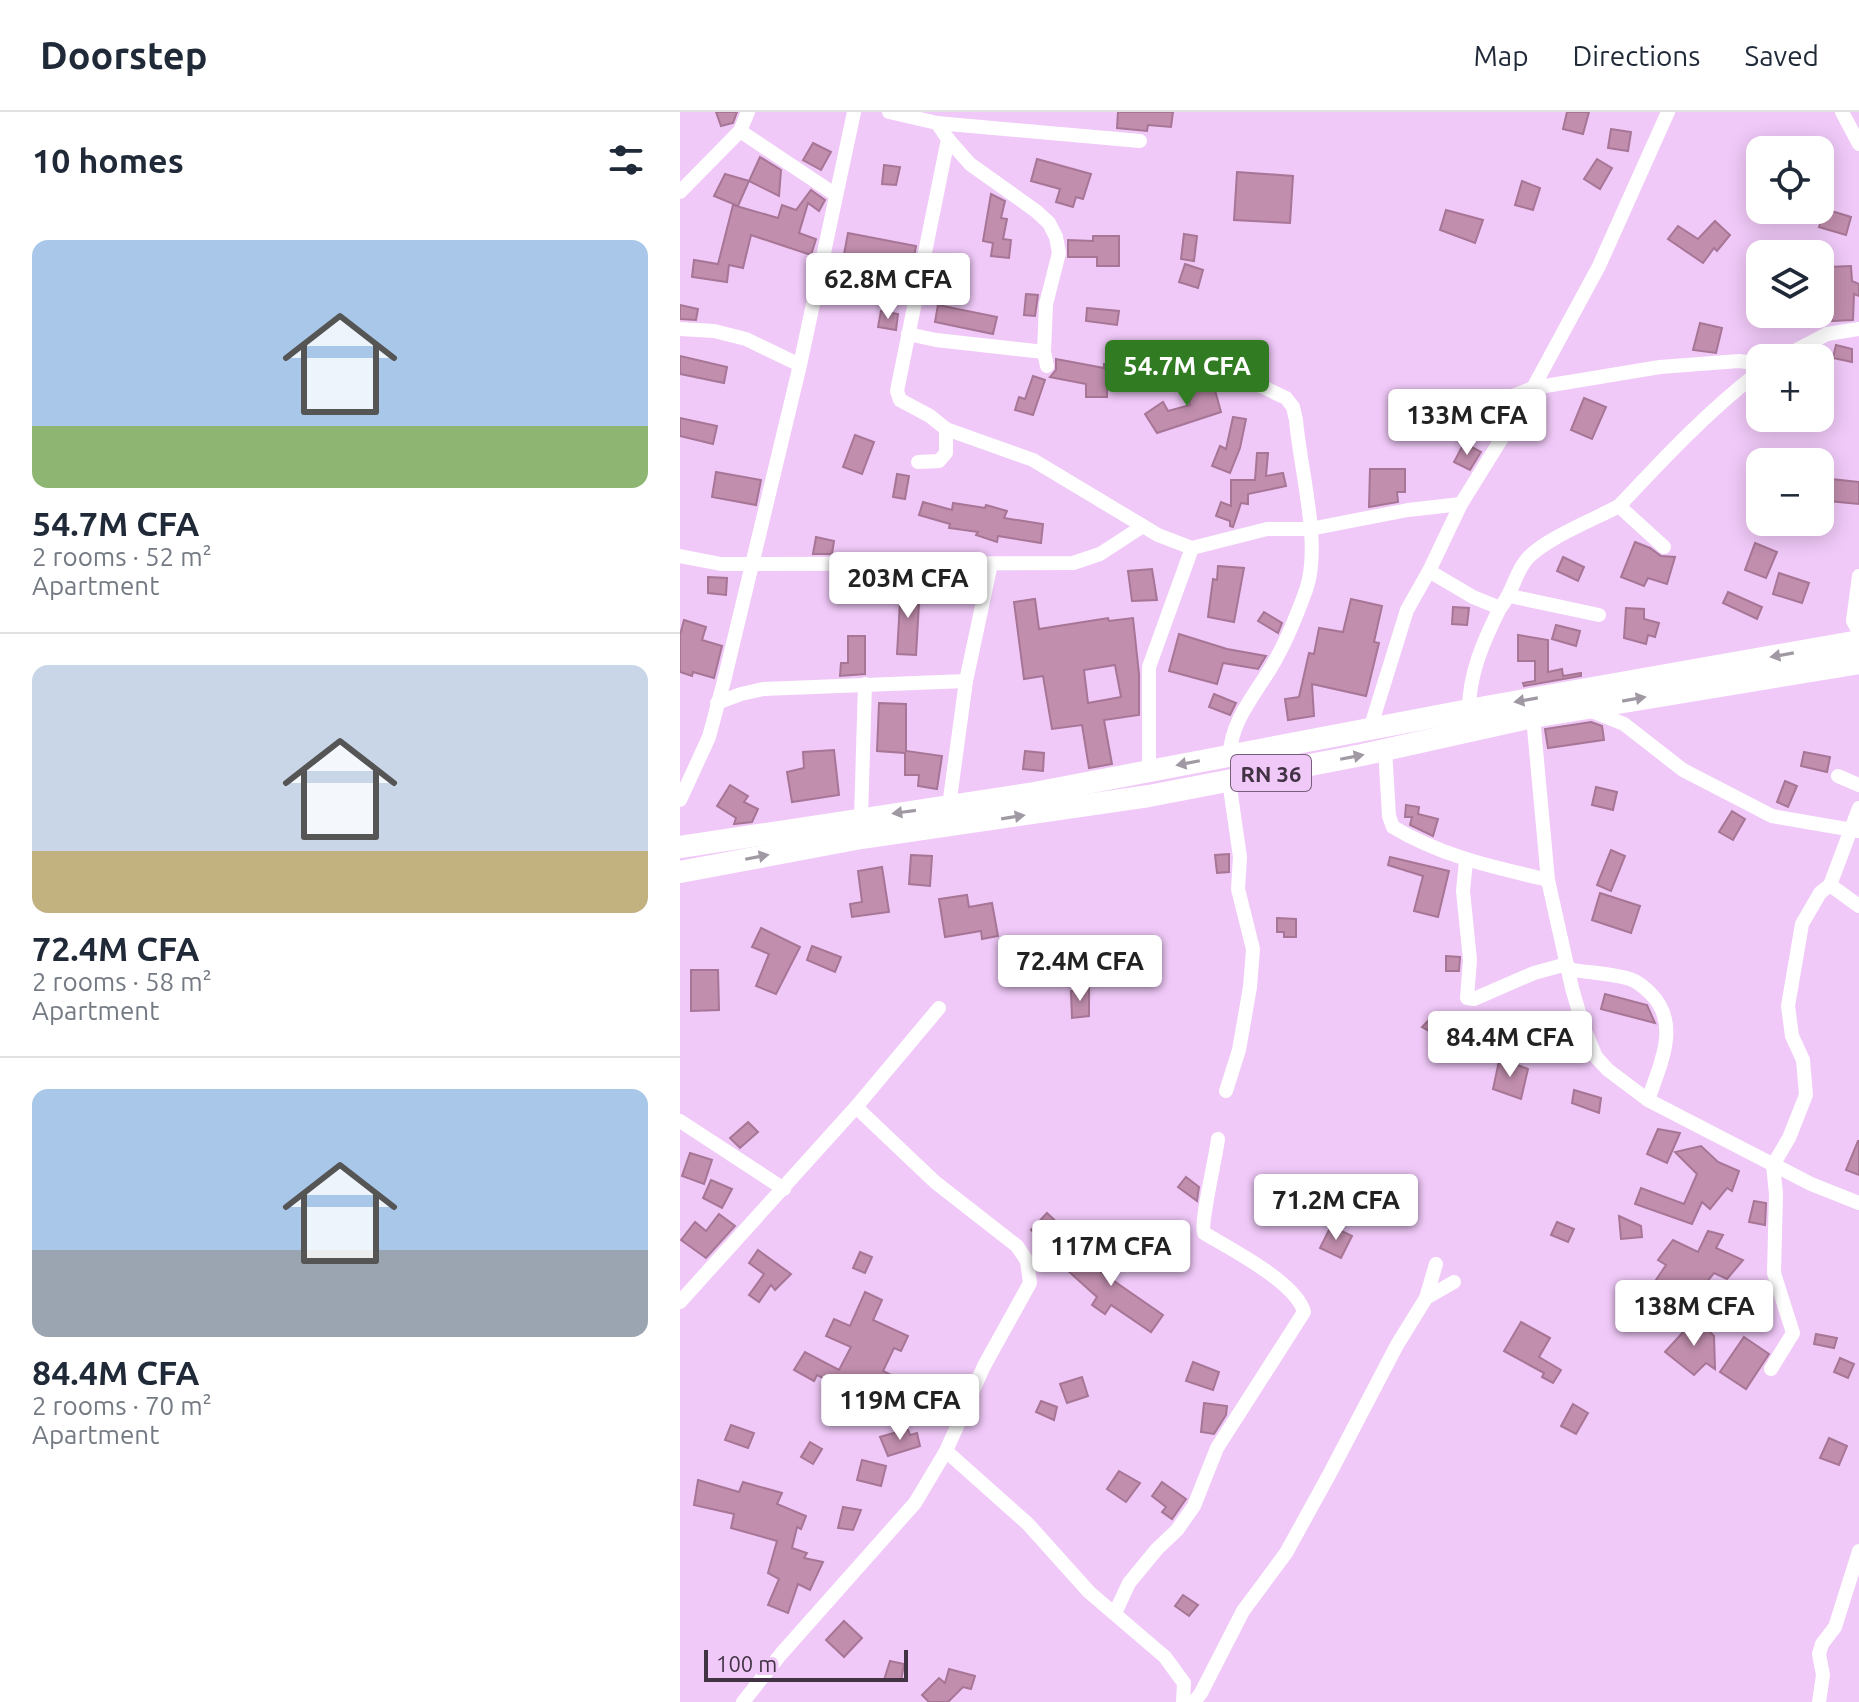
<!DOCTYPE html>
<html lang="en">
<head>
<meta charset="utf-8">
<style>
  :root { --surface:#fff; --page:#f2f2f3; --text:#1f2937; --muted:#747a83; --line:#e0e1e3; --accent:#317b22 }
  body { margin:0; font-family:Ubuntu,sans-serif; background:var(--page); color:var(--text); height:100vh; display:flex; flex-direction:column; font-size:30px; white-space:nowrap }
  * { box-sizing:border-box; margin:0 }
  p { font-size:26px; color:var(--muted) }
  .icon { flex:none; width:44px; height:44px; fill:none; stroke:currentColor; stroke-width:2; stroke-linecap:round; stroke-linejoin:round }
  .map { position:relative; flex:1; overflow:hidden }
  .details { display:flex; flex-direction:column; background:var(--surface); width:680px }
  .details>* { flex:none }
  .fabs { position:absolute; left:1066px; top:24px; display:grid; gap:16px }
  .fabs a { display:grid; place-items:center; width:88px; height:88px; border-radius:16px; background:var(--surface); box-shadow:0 4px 20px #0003; font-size:40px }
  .scale { position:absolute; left:24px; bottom:20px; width:204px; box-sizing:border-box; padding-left:8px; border:4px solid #413244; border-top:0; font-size:22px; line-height:28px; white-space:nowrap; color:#413244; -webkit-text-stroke:6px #f0c9f8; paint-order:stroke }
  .price { position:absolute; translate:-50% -68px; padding:0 18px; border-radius:8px; background:#fff; color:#222; font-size:26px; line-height:52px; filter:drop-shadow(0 2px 4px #0008) }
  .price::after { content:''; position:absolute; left:50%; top:48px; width:24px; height:18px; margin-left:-12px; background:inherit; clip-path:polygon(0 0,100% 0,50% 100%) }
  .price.selected { background:var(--accent); color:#fff }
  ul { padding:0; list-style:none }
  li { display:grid; align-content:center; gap:16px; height:424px; padding:0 32px }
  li+li { border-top:2px solid var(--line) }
  li span { display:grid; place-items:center; height:248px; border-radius:16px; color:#555 }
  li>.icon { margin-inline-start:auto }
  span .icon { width:144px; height:144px; fill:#fffc; stroke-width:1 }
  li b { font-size:34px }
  h2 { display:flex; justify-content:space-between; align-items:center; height:96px; padding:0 32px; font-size:34px }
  header { display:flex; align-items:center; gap:48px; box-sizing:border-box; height:112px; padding:0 40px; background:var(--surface); border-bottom:2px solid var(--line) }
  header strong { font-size:38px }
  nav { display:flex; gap:44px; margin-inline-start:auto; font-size:28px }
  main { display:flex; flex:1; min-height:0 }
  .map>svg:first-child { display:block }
  .building { fill:#c18eae; stroke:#a77595; stroke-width:2; fill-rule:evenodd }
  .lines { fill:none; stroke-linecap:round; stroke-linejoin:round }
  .minor { stroke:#fff; stroke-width:14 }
  .primary { stroke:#fff; stroke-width:22 }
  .oneway { fill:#a098a2 }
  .labels { text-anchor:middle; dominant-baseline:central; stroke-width:8; stroke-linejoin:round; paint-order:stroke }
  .shield { fill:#f0c9f8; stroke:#765f7a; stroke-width:2 }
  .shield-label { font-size:22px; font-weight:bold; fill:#413244 }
</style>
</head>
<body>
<header>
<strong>Doorstep</strong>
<nav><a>Map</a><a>Directions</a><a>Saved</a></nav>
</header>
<main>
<section class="details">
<h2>10 homes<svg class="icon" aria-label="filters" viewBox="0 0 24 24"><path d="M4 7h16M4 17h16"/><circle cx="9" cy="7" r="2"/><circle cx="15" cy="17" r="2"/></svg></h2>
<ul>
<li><span style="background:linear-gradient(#a9c7e8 75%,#8fb573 0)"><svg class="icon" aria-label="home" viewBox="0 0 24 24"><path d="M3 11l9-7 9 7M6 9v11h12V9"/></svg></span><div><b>54.7M CFA</b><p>2 rooms · 52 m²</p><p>Apartment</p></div></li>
<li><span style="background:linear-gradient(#c9d6e8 75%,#c2b280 0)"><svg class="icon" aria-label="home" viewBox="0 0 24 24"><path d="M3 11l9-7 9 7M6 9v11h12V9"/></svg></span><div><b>72.4M CFA</b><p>2 rooms · 58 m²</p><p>Apartment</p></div></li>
<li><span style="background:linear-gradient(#a9c7e8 65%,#9aa5b1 0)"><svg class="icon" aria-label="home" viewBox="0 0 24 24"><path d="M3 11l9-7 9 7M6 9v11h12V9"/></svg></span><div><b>84.4M CFA</b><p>2 rooms · 70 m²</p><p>Apartment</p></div></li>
</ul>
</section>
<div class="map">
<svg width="1179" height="1590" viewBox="0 0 1179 1590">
  <rect width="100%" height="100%" fill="#f0c9f8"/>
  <g class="building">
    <polygon points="36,0 57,0 53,11 41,14"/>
    <polygon points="438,0 493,0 491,15 468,13 467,19 437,16"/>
    <polygon points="887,0 909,0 903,22 883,17"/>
    <polygon points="931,17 951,20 948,39 928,36"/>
    <polygon points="133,31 151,40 141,58 123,48"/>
    <polygon points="80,45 101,58 99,84 69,69"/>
    <polygon points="357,47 411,62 403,87 396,85 393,95 376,90 380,77 351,69"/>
    <polygon points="917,47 932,56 920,77 904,67"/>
    <polygon points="204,53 220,55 216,73 202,72"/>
    <polygon points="557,60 613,64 610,111 554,108"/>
    <polygon points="45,62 69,69 58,94 34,84"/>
    <polygon points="842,69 860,76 853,98 835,93"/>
    <polygon points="131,78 145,88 139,99 128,91 119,121 136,127 131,143 71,123 63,156 49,153 47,170 12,165 14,148 38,152 53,93 98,106 102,93 116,98"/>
    <polygon points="311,82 325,89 321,106 327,107 323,127 331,128 329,146 311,144 313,131 303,129"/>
    <polygon points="1145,97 1171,105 1166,123 1139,115"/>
    <polygon points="766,98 803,108 795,131 760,118"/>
    <polygon points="1035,109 1050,123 1037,139 1034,136 1023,151 988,127 998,114 1018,127"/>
    <polygon points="168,121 236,134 230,166 162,153"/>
    <polygon points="504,122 517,124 514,149 501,147"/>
    <polygon points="413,124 439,124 439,154 417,154 417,145 388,145 388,128 413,129"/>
    <polygon points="505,152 523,158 518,176 499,170"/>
    <polygon points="1171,154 1172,169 1179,172 1179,184 1174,182 1173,208 1152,209 1153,197 1140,196 1140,175 1148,176 1147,155"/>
    <polygon points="346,182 358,183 355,204 344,203"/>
    <polygon points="0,193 18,197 16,208 0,207"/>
    <polygon points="258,193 317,205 313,222 255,210"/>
    <polygon points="407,196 439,199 437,213 406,209"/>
    <polygon points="201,199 218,202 216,218 198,215"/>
    <polygon points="1020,211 1042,216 1036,241 1013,238"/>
    <polygon points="1156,233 1172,237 1172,250 1153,246"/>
    <polygon points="0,244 47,255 44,271 0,262"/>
    <polygon points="376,247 424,256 424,252 437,252 437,264 427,264 427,285 406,285 406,272 370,265 376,258"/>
    <polygon points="353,264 365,268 353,303 335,298 339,285 345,287"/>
    <polygon points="506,270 533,271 541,300 477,321 465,302 483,290 488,299 510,293"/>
    <polygon points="904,286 926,295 912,327 891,318"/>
    <polygon points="553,305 566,307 560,336 550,361 532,354 540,334 546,337"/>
    <polygon points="0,306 37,314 33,332 0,324"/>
    <polygon points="175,323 194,330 182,362 163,355"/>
    <polygon points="784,331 801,340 790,358 774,350"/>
    <polygon points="577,341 588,341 586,364 603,361 606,374 568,382 568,392 561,391 553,415 550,414 550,409 536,404 541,390 551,394 551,368 575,368"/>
    <polygon points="690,357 725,357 725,380 717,380 718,390 689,395"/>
    <polygon points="36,360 81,368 76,393 32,385"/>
    <polygon points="217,362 229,364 225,387 213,385"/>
    <polygon points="1151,367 1179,370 1179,392 1149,389"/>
    <polygon points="243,390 272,398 273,391 305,396 306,393 327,399 324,406 363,412 361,431 318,424 317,430 296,423 298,420 269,416 270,412 239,403"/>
    <polygon points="136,425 154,429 152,442 133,442"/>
    <polygon points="955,430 970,436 981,444 995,445 987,472 968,466 964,474 941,465"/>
    <polygon points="1075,431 1097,440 1086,466 1065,458"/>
    <polygon points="883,445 904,455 898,469 877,459"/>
    <polygon points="538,454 564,456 554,510 528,505 533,467 537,468"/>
    <polygon points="472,457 477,488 452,489 448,459"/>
    <polygon points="1099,461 1129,471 1122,491 1093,482"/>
    <polygon points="28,465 47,466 46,483 28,481"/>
    <polygon points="221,473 240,474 236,543 217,542"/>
    <polygon points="1048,480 1082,495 1077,507 1043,491"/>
    <path d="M355,487L359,517L428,506L429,509L453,506L459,562V603L424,608L432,652L409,656L402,613L372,617L363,564L344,567L334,490ZM435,553L441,585L408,591L404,558Z"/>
    <polygon points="671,487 702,494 694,530 699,531 686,584 632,572 634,604 608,608 605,587 619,585 629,541 634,542 639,516 663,520"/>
    <polygon points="773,495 789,496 787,513 772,512"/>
    <polygon points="946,496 964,497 964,507 979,511 975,525 968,523 966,532 944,526"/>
    <polygon points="584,500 602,511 598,521 578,509"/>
    <polygon points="4,508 26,515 22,528 42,534 34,566 13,560 12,564 0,560 0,523"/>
    <polygon points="876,513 900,519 896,534 872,527"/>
    <polygon points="499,522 547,537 586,544 578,557 543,551 537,572 489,559"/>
    <polygon points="838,523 868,528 868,560 882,557 883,564 901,561 901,564 844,574 843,571 855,569 855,549 838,549"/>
    <polygon points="168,524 185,524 185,562 160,564 161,551 168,551"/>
    <polygon points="534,582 556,591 550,603 529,595"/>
    <polygon points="199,591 226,592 226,639 262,644 257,677 238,674 239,663 225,663 225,641 197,639"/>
    <polygon points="911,610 922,614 924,628 868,636 865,617"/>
    <polygon points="154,638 159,683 112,690 107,660 124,656 123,640"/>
    <polygon points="345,639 364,641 363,659 343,657"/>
    <polygon points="1124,640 1150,645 1147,660 1121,654"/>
    <polygon points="1105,669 1117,674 1108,695 1097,690"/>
    <polygon points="50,673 68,684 64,690 78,697 72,710 54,712 56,706 37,694"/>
    <polygon points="916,675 937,680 933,698 912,693"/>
    <polygon points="726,693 739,695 738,702 758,707 753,724 730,713 732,705 725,705"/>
    <polygon points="1052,699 1065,707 1053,728 1039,720"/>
    <polygon points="931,738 945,744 931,779 917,773"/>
    <polygon points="549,742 549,760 537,761 535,743"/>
    <polygon points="231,743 252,744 250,774 229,772"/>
    <polygon points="710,745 769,759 758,805 734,799 743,764 708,753"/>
    <polygon points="202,755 209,800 172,805 170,792 182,790 178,759"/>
    <polygon points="920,781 960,794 951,821 912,808"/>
    <polygon points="287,783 289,795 312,791 318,824 302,827 301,819 265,825 259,787"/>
    <polygon points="597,806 616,807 616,825 604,825 604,820 597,820"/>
    <polygon points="81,816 120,835 96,882 76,874 89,842 72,835"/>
    <polygon points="132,834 161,845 155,860 127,848"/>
    <polygon points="328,839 352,846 344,872 320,865"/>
    <polygon points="766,844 780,845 779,859 766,859"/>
    <polygon points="11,858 38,858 39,898 11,899"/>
    <polygon points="409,875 409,904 392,906 391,879"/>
    <polygon points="925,882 967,893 975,911 921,897"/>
    <polygon points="754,903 773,914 765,928 742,915"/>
    <polygon points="819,949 830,950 848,957 841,987 813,977"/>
    <polygon points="894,978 921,986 919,1001 892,991"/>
    <polygon points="68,1010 78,1020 60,1036 50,1026"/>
    <polygon points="978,1017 1000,1021 987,1051 967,1042"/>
    <polygon points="1178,1029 1179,1029 1179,1063 1166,1058"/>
    <polygon points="1021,1034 1038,1050 1059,1059 1052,1079 1047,1076 1030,1097 1022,1090 1012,1112 955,1092 961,1076 1004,1092 1017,1062 995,1040"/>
    <polygon points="10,1041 32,1048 24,1072 2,1064"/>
    <polygon points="506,1065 519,1075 517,1089 498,1075"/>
    <polygon points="31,1068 52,1077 42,1096 23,1086"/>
    <polygon points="1074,1089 1086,1091 1085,1113 1069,1110"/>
    <polygon points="367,1101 383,1116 368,1133 351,1118"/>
    <polygon points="39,1102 55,1114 26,1146 1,1128 15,1110 26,1119"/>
    <polygon points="939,1104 961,1114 962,1125 941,1127"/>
    <polygon points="877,1110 894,1117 888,1130 871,1123"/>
    <polygon points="651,1114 672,1124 661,1146 640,1136"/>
    <polygon points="1028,1119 1043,1123 1036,1136 1063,1148 1047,1167 1034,1161 1021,1177 1013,1174 1002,1185 976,1168 986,1153 978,1148 993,1128 1018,1140"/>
    <polygon points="413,1128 433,1146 421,1160 483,1203 471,1220 431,1193 425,1202 412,1193 417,1185 387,1158"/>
    <polygon points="78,1138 111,1162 95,1178 91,1173 79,1190 69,1183 84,1162 69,1151"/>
    <polygon points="180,1140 192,1145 185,1161 173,1156"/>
    <polygon points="185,1180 202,1188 193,1208 228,1224 221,1239 214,1236 203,1259 217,1266 200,1301 167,1285 170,1279 137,1263 134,1269 114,1258 125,1240 159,1258 171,1235 146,1224 154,1207 170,1214"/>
    <polygon points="1016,1206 1034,1224 1035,1257 1026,1251 1014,1263 985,1240"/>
    <polygon points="841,1210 870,1226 859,1245 881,1258 873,1271 862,1265 864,1261 824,1239"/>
    <polygon points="1136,1222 1157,1226 1154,1236 1134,1232"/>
    <polygon points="1064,1225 1089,1242 1066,1277 1040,1260"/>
    <polygon points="1160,1246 1174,1252 1168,1266 1154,1260"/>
    <polygon points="513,1250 539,1260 533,1278 506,1269"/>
    <polygon points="402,1265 408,1284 387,1291 380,1272"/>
    <polygon points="361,1289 377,1295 374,1308 356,1300"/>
    <polygon points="524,1291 547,1294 546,1303 534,1322 521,1320"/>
    <polygon points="893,1292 908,1301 896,1322 881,1314"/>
    <polygon points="51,1313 74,1321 68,1336 45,1328"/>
    <polygon points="224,1318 228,1318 230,1323 237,1321 240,1334 208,1344 200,1325"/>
    <polygon points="1149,1326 1167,1334 1159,1353 1140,1346"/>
    <polygon points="130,1330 142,1337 133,1352 121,1345"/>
    <polygon points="182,1348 206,1354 201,1374 177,1368"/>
    <polygon points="439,1359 460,1371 446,1390 427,1377"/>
    <polygon points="18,1368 59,1380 63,1370 102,1381 97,1392 126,1404 121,1417 117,1415 112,1436 127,1441 124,1446 143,1450 130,1478 118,1472 108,1501 88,1493 99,1467 88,1461 97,1429 51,1416 54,1402 14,1393"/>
    <polygon points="482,1370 506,1387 492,1407 482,1400 486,1395 472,1384"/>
    <polygon points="163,1395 181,1398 173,1418 158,1416"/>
    <polygon points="503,1483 518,1493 509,1504 495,1494"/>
    <polygon points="164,1509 182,1526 164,1545 146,1528"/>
    <polygon points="210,1549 224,1552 221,1569 204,1568"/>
    <polygon points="269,1557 295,1564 291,1577 283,1575 268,1590 249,1590 242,1583 259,1566 265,1571"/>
  </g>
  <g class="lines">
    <g class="minor">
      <polyline points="209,0 257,11 460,29"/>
      <polyline points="1162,0 1179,32"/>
      <polyline points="257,11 268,27 217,279 220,288 250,304 266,317"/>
      <polyline points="60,19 156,83"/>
      <polyline points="268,27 290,52 356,99 369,111 376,125 379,141 366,192 364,240"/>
      <polyline points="0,80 60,19 68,0"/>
      <polyline points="0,217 34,219 66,227 120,253"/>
      <polyline points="228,222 256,228 364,240 367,254"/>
      <polyline points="1101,246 1147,222 1179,217"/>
      <path d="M477,251L496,250L543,256L606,286L613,295L616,308C620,357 642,433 626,478C618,500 608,525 597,545C581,576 550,607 550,643"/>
      <polyline points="782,309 796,298 853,276 980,255 1059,249 1080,252"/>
      <polyline points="238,350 259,349 266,341 266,317 353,348 478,423 512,436 587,417 630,417 728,398 781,392"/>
      <path d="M939,394C984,346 1028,299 1080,259"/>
      <polyline points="0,444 41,452 393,451 420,442 463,414"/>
      <path d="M749,459L793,485L820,496C804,528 789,561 789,598"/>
      <polyline points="1179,464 1173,509 1179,520"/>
      <polyline points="830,484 919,503"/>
      <path d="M820,496C833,481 834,462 847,447C864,427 915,407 939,394L984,435"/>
      <polyline points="37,591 61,582 83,577 286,569"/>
      <polyline points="909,598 944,612 1003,658 1092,704 1179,719"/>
      <polyline points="853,605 868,768 892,876 903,914 916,945 928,958 968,988 1131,1072 1179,1091"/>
      <polyline points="690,617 727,498 749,459 781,392 853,276 919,154 988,0"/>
      <path d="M705,637L709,704L713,715C761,744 813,755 868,768"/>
      <polyline points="469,659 469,555 512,436"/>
      <polyline points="1158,664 1179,673"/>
      <polyline points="0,688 29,625 44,569 120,253 174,0"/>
      <polyline points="269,694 286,569 311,452"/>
      <polyline points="1179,696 1150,773 1179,794"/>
      <polyline points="181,706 185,572"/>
      <polyline points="786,749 783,779 790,848 787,886 794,887 854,861 887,852"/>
      <path d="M888,857C908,861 931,861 950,867C959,870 965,876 971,882C1001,912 980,953 968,988"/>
      <polyline points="546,979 559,938 570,875 573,837 558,777 560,745 549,669"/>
      <polyline points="0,1009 104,1077"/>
      <polyline points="746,1186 774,1170"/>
      <polyline points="0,1190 176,995 259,896"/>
      <polyline points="1091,1257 1113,1221 1094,1161 1096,1082 1093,1053 1109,1026 1126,983 1123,948 1112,924 1108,894 1122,812 1140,781 1150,773"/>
      <polyline points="266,1339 348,1412 409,1480 485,1545 504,1571 503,1590"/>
      <path d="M435,1501L449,1471L477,1437L497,1418L514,1394L537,1336L624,1200C616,1170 550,1137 524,1121C520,1111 536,1045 538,1027"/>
      <polyline points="63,1590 101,1542 235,1391 266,1339 304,1254 350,1171 347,1149 337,1134 255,1070 176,995"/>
      <polyline points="514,1590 521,1581 563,1499 606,1441 649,1363 717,1233 746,1186 756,1152"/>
      <polyline points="1139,1590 1143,1563 1139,1542 1142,1532 1155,1515 1179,1439"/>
    </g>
    <g class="primary">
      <polyline points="0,735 349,682 789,598 1179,529"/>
      <polyline points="0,760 181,726 469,684 682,643 853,605 1179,551"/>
    </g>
  </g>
  <defs><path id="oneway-solid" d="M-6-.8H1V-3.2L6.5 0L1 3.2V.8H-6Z" transform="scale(2)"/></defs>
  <g class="oneway">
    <use href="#oneway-solid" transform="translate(1102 543) rotate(170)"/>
    <use href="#oneway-solid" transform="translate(954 587) rotate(-10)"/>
    <use href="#oneway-solid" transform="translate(846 588) rotate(170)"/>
    <use href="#oneway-solid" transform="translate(672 645) rotate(-11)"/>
    <use href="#oneway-solid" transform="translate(508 651) rotate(169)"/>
    <use href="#oneway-solid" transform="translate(224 700) rotate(172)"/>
    <use href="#oneway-solid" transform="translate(333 705) rotate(-9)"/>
    <use href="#oneway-solid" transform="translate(77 745) rotate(-11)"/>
  </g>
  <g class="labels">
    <rect class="shield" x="551" y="643" width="80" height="36" rx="6"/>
    <g class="shield-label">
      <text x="591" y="661">RN 36</text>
    </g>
  </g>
</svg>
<div class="fabs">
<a><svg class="icon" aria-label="locate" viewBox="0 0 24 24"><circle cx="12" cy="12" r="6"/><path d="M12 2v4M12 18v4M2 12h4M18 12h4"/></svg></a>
<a><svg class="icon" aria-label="layers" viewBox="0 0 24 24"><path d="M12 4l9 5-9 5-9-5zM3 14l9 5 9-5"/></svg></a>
<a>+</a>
<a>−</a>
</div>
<div class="scale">100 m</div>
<b class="price" style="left:208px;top:209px">62.8M CFA</b>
<b class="price selected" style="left:507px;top:296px">54.7M CFA</b>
<b class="price" style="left:787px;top:345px">133M CFA</b>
<b class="price" style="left:228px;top:508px">203M CFA</b>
<b class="price" style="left:400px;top:891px">72.4M CFA</b>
<b class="price" style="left:830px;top:967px">84.4M CFA</b>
<b class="price" style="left:656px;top:1130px">71.2M CFA</b>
<b class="price" style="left:431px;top:1176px">117M CFA</b>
<b class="price" style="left:1014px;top:1236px">138M CFA</b>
<b class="price" style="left:220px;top:1330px">119M CFA</b>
</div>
</main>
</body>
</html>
